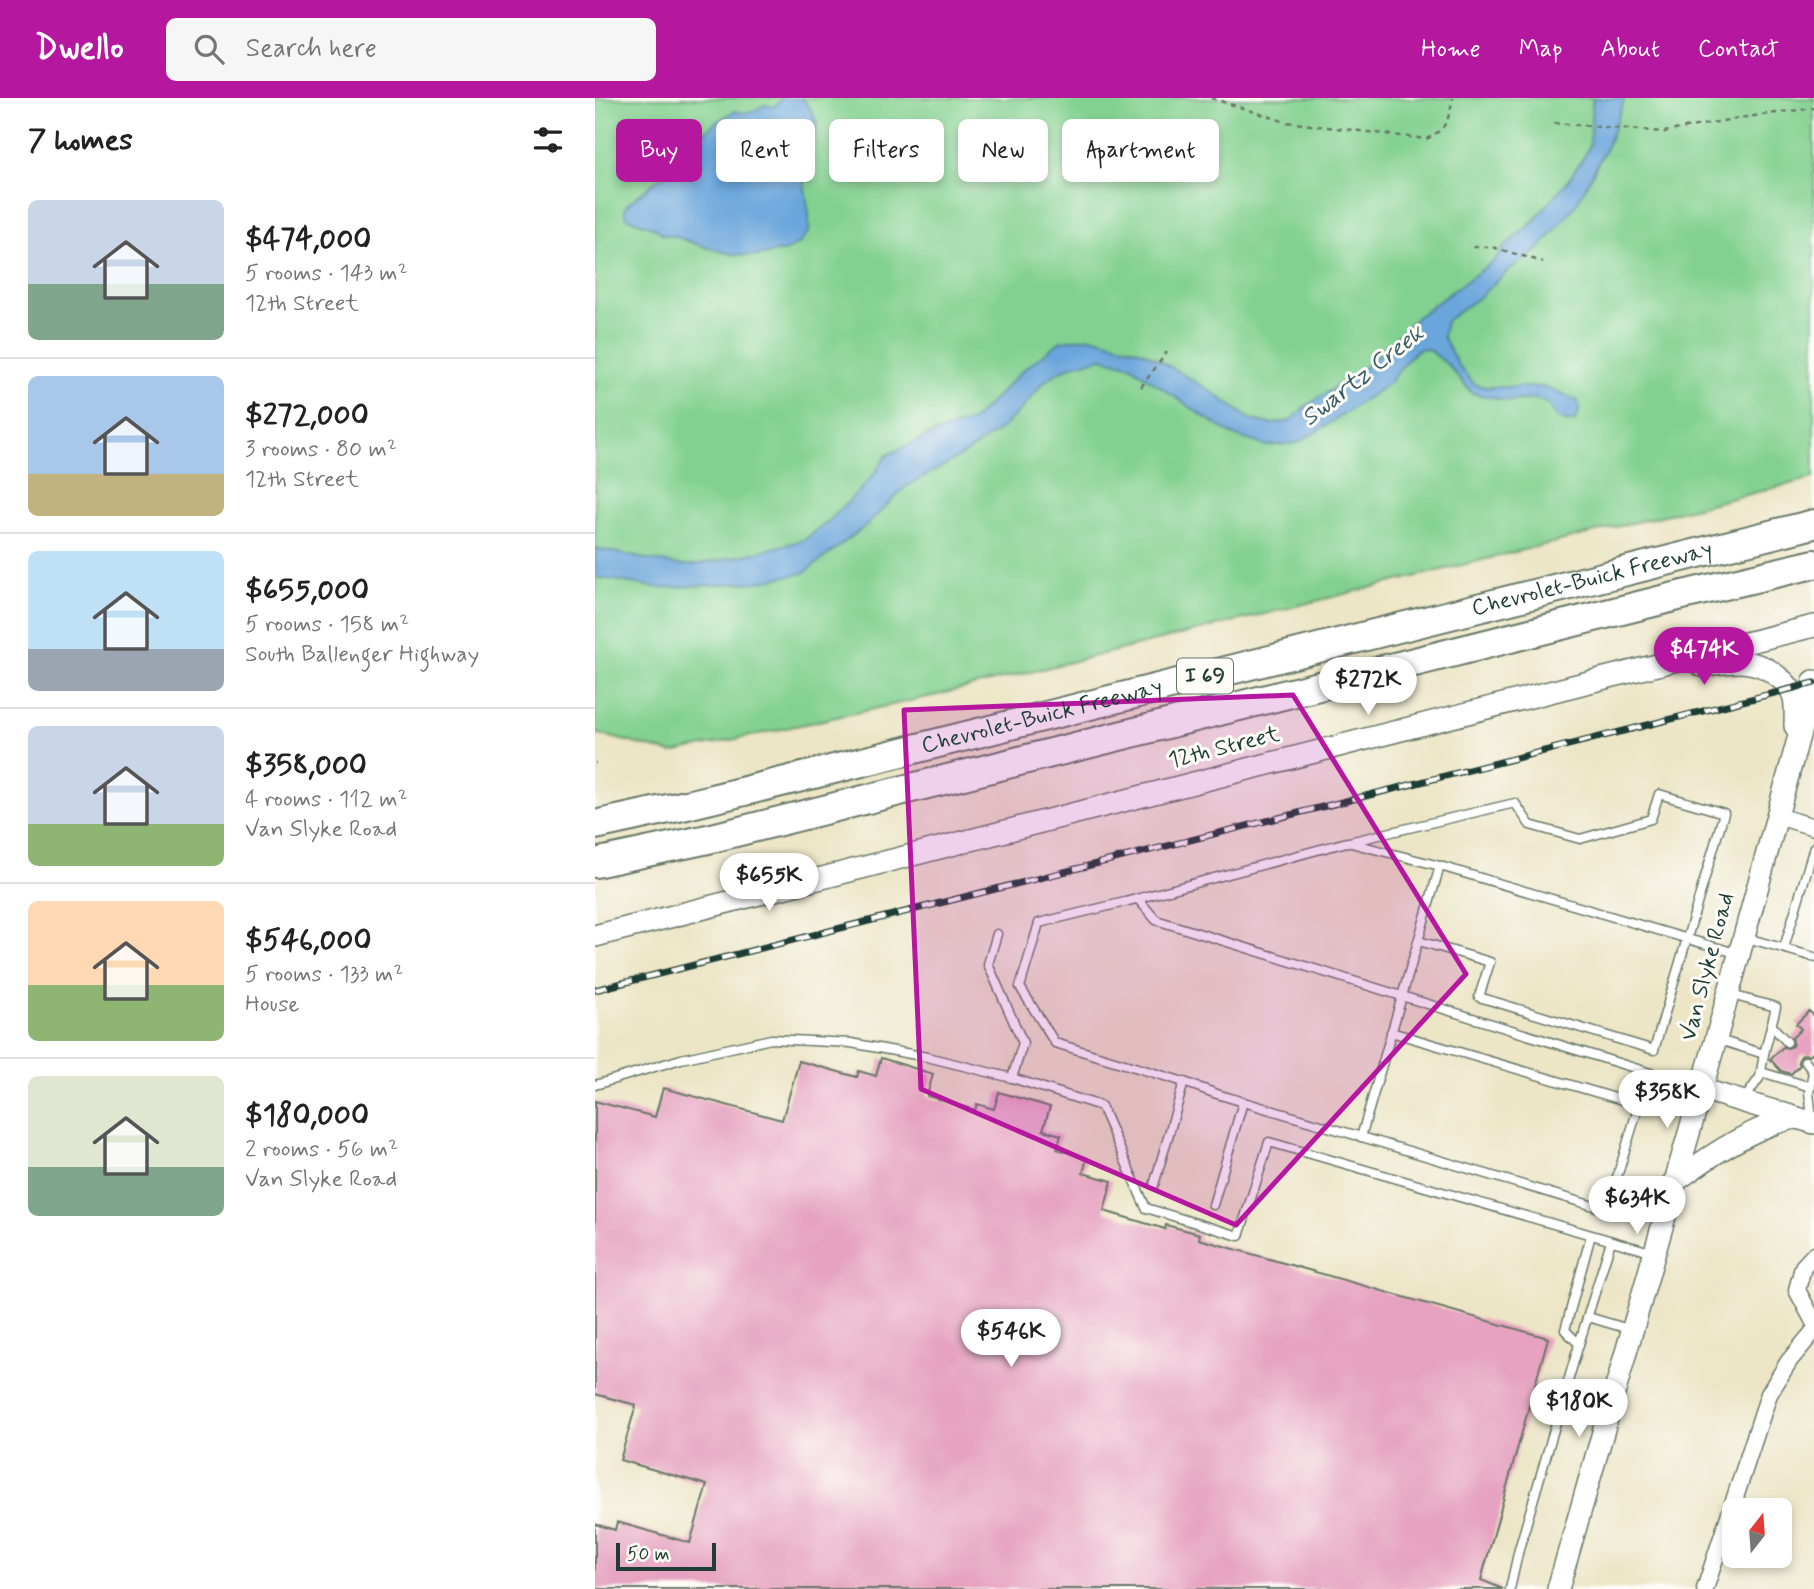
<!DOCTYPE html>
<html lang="en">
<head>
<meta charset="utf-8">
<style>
  :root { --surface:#fff; --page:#f6f6f6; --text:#222; --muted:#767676; --line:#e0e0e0; --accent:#b5179e }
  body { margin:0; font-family:Mynerve,sans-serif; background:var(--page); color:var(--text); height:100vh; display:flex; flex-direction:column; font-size:26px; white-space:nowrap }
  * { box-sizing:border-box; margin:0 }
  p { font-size:23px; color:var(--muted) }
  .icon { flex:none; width:38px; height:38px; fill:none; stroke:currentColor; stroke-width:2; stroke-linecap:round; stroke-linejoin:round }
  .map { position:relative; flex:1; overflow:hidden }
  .drawer { display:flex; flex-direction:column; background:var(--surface); width:595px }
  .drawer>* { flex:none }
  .banner { position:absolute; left:21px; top:21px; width:665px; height:63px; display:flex; gap:14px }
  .needle { width:46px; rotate:17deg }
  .fabs { position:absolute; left:1127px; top:1400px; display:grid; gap:14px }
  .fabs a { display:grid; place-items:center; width:70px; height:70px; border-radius:10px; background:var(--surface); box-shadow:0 4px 10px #0003; font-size:35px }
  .scale { position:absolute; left:21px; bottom:18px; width:100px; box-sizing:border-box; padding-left:7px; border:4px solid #1f3d34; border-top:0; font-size:19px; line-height:24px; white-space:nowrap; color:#1f3d34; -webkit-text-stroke:5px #fdfcf7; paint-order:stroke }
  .price { position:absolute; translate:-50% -60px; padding:0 16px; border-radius:24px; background:#fff; color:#222; font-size:23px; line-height:46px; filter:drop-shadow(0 2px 4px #0008) }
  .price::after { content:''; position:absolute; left:50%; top:42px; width:21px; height:16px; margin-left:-10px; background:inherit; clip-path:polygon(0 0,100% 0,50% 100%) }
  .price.on { background:var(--accent); color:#fff }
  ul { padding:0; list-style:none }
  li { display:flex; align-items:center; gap:21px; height:175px; padding:0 28px }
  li+li { border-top:2px solid var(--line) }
  li span { display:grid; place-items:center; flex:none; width:196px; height:140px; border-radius:10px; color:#555 }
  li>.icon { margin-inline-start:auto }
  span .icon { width:84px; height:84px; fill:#fffc; stroke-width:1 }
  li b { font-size:30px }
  h2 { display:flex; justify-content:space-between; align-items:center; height:84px; padding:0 28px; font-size:30px }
  .pill { padding:0 24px; border-radius:10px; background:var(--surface); box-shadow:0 4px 10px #0003; font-size:24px; line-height:63px }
  .pill.on { background:var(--accent); color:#fff }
  header { display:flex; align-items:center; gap:42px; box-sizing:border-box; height:98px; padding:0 35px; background:var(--accent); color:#fff }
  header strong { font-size:33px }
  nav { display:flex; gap:38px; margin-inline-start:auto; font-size:24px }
  .search { width:490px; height:63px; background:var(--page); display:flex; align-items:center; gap:18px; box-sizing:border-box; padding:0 24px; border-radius:10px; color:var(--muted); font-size:26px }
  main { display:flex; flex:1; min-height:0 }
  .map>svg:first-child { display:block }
  .green { fill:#83d190; stroke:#518762; stroke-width:2 }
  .water { fill:#6ba6dc; stroke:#457288; stroke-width:2 }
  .building { fill:#e6a2c0 }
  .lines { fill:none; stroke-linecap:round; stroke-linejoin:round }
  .lane-casing { stroke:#677867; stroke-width:11 }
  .street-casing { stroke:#677867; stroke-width:19 }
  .secondary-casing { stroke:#677867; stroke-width:24 }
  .highway-casing { stroke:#677867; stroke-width:32 }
  .path { stroke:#677867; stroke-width:2.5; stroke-dasharray:5 5; stroke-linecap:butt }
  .lane { stroke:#fff; stroke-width:8 }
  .street { stroke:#fff; stroke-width:16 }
  .secondary { stroke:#fff; stroke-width:21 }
  .highway { stroke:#fff; stroke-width:28 }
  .rail-casing { stroke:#1f3d34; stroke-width:7 }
  .rail { stroke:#fdfcf7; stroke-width:4.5; stroke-dasharray:13; stroke-linecap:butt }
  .marked { fill:#b5179e; fill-opacity:0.2; stroke:#b5179e; stroke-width:5; stroke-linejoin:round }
  .labels { text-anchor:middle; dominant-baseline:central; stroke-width:6; stroke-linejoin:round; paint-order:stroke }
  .shield { fill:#fdfcf7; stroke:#62766e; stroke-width:2 }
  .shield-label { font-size:21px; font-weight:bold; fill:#1f3d34 }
  .street-label { font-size:23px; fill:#1f3d34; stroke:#fdfcf7 }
  .water-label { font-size:24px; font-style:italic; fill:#365c66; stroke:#fdfcf7 }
</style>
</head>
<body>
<header>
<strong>Dwello</strong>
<div class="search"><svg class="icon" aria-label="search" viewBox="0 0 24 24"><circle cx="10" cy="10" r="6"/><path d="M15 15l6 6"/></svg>Search here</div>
<nav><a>Home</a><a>Map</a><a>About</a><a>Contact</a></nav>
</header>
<main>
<section class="drawer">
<h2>7 homes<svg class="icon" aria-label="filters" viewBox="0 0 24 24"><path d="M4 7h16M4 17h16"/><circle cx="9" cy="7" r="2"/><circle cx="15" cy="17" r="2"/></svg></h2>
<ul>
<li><span style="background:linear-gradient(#c9d6e8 60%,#7fa58c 0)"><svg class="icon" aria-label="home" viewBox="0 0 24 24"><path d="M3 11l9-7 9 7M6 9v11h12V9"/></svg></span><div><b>$474,000</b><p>5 rooms · 143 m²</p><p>12th Street</p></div></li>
<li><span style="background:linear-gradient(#a9c7e8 70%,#c2b280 0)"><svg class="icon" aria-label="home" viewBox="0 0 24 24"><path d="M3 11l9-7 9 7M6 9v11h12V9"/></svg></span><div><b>$272,000</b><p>3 rooms · 80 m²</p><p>12th Street</p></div></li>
<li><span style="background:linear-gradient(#bfe0f5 70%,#9aa5b1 0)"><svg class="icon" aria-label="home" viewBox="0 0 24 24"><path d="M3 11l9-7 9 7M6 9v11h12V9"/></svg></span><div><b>$655,000</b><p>5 rooms · 158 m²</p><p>South Ballenger Highway</p></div></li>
<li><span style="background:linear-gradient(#c9d6e8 70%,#8fb573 0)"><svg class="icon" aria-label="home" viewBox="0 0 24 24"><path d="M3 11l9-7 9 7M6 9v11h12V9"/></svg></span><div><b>$358,000</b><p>4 rooms · 112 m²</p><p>Van Slyke Road</p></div></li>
<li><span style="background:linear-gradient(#ffd9b3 60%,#8fb573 0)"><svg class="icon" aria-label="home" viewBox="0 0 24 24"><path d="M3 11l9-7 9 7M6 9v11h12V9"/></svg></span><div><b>$546,000</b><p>5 rooms · 133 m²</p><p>House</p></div></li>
<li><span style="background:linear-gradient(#dfe7d0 65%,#7fa58c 0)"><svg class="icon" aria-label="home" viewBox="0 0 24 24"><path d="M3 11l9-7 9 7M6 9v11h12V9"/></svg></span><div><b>$180,000</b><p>2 rooms · 56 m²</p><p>Van Slyke Road</p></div></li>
</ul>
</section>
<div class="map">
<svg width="1219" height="1491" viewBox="0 0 1219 1491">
  <rect width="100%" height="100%" fill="#fdfcf7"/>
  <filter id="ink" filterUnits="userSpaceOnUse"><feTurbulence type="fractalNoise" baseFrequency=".0143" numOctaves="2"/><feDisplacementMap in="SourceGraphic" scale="14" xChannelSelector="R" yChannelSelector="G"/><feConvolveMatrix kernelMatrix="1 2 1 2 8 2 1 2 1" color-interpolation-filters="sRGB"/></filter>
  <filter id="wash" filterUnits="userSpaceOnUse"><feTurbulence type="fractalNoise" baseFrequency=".00686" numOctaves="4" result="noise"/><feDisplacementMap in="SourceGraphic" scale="28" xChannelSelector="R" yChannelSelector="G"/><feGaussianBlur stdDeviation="1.57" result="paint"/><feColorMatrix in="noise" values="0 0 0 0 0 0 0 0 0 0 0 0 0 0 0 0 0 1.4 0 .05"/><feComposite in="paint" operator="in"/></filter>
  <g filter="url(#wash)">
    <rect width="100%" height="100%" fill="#ece5c6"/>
    <polygon class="green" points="0,0 1219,0 1219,380 342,597 77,655 0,635"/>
    <g class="water">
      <path d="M187,0H207L215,10L222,26L219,37L206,65L214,116V133L205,145L189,154H181L162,158L136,156L110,149L79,138L68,137L60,130L32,120C30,115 29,112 31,108C32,106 67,78 69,77L98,39L111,33L121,24L140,13C152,17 159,14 169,7L179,9Z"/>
      <polygon points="999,0 1030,0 1012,48 982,105 958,135 940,155 916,170 884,199 851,223 848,239 863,267 879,286 889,289 949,289 983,303 984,313 980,323 970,323 965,321 960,317 953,306 942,301 915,303 877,295 852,266 834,252 828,250 822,252 812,262 794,285 734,326 702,345 671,348 638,337 608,318 544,274 537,268 507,260 481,266 462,275 448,285 429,308 407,330 373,354 309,390 273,426 209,475 161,484 66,490 0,479 0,450 55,462 84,467 98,467 151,457 209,442 233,424 265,392 277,379 292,357 340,335 377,323 428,272 466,243 496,239 544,252 559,259 614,292 656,322 676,326 695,323 710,309 772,268 822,219 900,162 911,147 938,124 975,80 990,57 995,46 997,4"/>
    </g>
    <g id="blocks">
      <g class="building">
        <polygon points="1214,913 1219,918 1219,954 1214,958 1210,956 1206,958 1203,963 1205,967 1196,976 1186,973 1175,961 1188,949 1193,950 1197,948 1198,943 1197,940 1206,931 1201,926"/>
        <polygon points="286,960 338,976 332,998 380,1012 382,1006 399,1011 404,994 455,1009 448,1032 466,1037 462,1051 492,1060 488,1075 517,1083 509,1113 570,1131 571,1127 605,1136 604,1141 953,1240 886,1482 908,1491 0,1491 0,1426 20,1432 22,1424 95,1445 112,1387 25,1362 41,1307 0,1296 0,1003 60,1019 68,990 187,1022 204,963 262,979 264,973 281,978"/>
      </g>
    </g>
  </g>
  <g filter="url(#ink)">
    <use href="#blocks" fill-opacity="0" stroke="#677867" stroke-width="2"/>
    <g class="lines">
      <defs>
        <g id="lane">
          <polyline points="754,744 920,705 935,727 985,741 1056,721 1064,696 1129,715 1059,952 884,899 895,864 824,843"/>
          <polyline points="543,801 561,822 1104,990"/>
          <polyline points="402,836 393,866 428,945 417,980"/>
          <polyline points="1152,840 1219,859"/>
          <polyline points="1189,850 1219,749"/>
          <polyline points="1176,927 1192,944"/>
          <polyline points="1124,942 1169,956 1181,909 1136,897"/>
          <polyline points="1210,963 1218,974 1214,994 1217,1021"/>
          <polyline points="1166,974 1216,989"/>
          <polyline points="589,984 622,996 1012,1112 1044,1007 796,934"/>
          <polyline points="0,987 86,961 176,941 256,945 332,959 417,980 506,1008 551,1110 644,1138 674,1044 1059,1155"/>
          <polyline points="1148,1003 1165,979 1169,956"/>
          <polyline points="766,1039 845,768"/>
          <polyline points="559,1087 589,984 460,945 425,889 444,825 530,804 752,744 845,768 1144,856"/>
          <polyline points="618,1107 648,1004"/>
          <polyline points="993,1219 1037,1232"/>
          <polyline points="984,1246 1016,1143"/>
          <polyline points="915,1491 924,1451 984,1246 970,1232 996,1137"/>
        </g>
        <g id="street">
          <polyline points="1182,718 1219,729"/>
          <polyline points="1219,1157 1208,1169 1202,1192 1219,1224"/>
          <polyline points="1110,1491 1174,1296 1194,1263 1219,1233"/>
        </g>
        <g id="secondary">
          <path d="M1107,568C1135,564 1159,558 1182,578C1189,583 1197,591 1199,600C1201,609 1200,619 1200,628"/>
          <polyline points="0,838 986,586 1219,528"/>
          <polyline points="1106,991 1219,1025"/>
          <path d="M1078,1085C1110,1061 1161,1026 1201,1020"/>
          <polyline points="963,1491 1121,941 1219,583"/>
        </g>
        <g id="highway">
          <path id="s1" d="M0,727L96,706L207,679L1219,426"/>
          <polyline points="0,765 113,741 1071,501 1219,466"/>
        </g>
      </defs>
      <use href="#lane" class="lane-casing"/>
      <use href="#street" class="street-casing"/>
      <use href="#secondary" class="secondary-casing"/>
      <use href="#highway" class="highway-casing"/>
      <g class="path">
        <path d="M616,0L691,24L831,41C853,31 853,21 858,0"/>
        <polyline points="959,25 1069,34 1144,20 1219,10"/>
        <polyline points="878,149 897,149 948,164"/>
        <polyline points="546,289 572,254"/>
        <polyline points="0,665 1,665"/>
      </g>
      <use href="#lane" class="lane"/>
      <use href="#street" class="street"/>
      <use href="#secondary" class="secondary"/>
      <use href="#highway" class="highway"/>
      <defs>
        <polyline id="rail" points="0,892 1219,585"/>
      </defs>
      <use href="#rail" class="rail-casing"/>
      <use href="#rail" class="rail"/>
    </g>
  </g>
  <path class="marked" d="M698,597L871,876L641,1127L326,991L309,612Z"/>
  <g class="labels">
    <rect class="shield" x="582" y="560.5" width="56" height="35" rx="5"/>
    <g class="shield-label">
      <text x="610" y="578">I 69</text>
    </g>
    <g class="street-label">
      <text stroke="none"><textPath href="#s1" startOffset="1027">Chevrolet-Buick Freeway</textPath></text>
      <text stroke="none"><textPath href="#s1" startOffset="460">Chevrolet-Buick Freeway</textPath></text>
      <text transform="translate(629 650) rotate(-14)">12th Street</text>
      <text transform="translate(1113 869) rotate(-75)">Van Slyke Road</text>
    </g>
    <g class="water-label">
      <text transform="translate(768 278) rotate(-38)">Swartz Creek</text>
    </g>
  </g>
</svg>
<div class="fabs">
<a><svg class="needle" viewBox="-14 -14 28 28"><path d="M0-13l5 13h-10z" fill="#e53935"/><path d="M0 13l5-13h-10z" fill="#767676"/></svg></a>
</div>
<div class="scale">50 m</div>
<b class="price on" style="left:1109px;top:589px">$474K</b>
<b class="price" style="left:773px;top:619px">$272K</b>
<b class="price" style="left:174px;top:815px">$655K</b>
<b class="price" style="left:1072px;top:1032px">$358K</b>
<b class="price" style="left:1042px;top:1138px">$634K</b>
<b class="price" style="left:416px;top:1271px">$546K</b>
<b class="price" style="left:984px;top:1341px">$180K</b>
<div class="banner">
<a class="pill on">Buy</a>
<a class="pill">Rent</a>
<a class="pill">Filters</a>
<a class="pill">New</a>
<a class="pill">Apartment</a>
</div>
</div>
</main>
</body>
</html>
